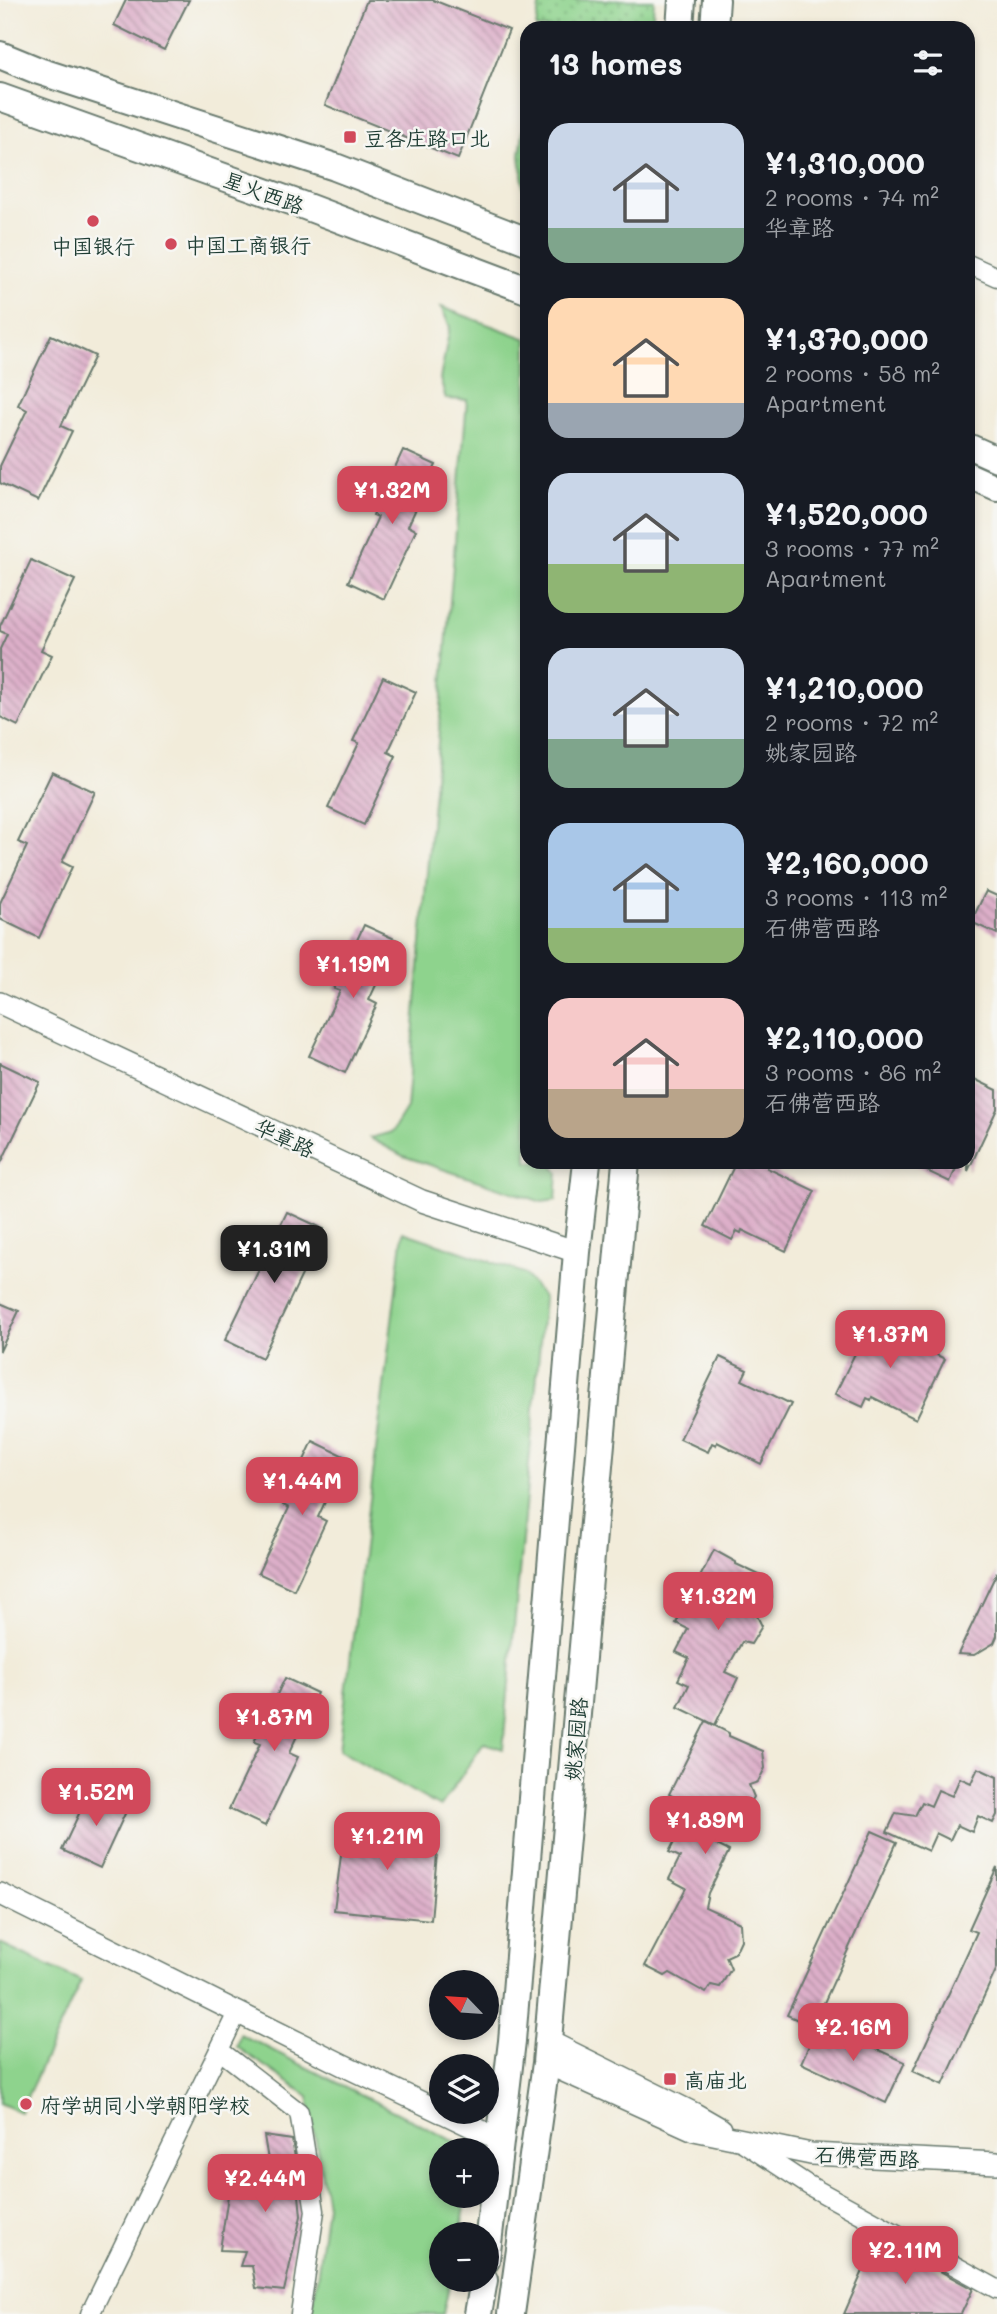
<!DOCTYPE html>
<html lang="en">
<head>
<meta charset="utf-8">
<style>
  :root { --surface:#171b24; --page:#242831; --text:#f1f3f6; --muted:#9ea1a6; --accent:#d1495b }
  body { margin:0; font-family:Mali,"LXGW WenKai TC",sans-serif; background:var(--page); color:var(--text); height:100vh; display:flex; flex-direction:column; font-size:26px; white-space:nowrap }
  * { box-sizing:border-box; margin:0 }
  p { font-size:23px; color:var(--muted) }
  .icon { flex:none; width:38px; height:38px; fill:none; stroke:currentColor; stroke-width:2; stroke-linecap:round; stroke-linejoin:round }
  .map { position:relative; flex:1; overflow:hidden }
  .panel { position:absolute; left:520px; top:21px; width:455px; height:1148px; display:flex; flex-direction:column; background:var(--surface); border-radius:21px; box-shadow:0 4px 10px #0003 }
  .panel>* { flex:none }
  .needle { width:46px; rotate:295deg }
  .buttons { position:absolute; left:429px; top:1970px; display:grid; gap:14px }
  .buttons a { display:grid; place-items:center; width:70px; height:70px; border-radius:50%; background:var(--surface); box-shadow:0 4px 10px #0003; font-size:35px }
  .price { position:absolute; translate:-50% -60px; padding:0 16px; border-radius:14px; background:var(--accent); color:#fff; font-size:23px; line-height:46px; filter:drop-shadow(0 2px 4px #0008) }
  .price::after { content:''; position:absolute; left:50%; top:42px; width:21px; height:16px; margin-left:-10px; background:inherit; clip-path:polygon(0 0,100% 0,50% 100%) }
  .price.selected { background:#222; color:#fff }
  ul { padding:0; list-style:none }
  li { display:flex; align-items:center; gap:21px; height:175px; padding:0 28px }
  li span { display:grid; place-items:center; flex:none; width:196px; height:140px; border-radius:21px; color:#555 }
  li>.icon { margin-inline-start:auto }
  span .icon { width:84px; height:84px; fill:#fffc; stroke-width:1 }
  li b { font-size:30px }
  h2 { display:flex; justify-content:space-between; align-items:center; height:84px; padding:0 28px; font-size:30px }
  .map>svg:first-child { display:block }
  .grass { fill:url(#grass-dots); stroke:#568860; stroke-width:2 }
  .green { fill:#8ed38d; stroke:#568860; stroke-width:2 }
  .building { fill:url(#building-back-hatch) }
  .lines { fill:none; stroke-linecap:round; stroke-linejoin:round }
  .minor-casing { stroke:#697a6e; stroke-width:21 }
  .tertiary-casing { stroke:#697a6e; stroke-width:24 }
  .secondary-casing { stroke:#697a6e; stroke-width:28 }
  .primary-casing { stroke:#697a6e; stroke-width:30 }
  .minor { stroke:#fff; stroke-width:18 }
  .tertiary { stroke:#fff; stroke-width:21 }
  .secondary { stroke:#fff; stroke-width:24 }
  .primary { stroke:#fff; stroke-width:26 }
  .poi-dot { fill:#d1495b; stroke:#f6f6f2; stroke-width:2.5 }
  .labels { text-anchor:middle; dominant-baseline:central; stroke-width:5; stroke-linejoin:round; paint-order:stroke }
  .poi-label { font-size:21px; fill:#1f3d34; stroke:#f6f6f2; text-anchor:start }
  .street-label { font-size:21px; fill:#1f3d34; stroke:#f6f6f2 }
</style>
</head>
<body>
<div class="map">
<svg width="997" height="2314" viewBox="0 0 997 2314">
  <defs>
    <pattern id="grass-dots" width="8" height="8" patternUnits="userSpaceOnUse" patternTransform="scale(1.75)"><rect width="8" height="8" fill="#8ed38d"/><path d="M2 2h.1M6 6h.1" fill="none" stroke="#73ac74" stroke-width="1.8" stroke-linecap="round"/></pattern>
    <pattern id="building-back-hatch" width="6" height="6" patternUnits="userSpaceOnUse" patternTransform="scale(1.75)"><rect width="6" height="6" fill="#ddafc9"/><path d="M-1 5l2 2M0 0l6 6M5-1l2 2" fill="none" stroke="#b390a4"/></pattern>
  </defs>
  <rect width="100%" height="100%" fill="#f6f6f2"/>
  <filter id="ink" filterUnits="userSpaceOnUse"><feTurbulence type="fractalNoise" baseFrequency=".0143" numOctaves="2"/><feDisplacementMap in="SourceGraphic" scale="14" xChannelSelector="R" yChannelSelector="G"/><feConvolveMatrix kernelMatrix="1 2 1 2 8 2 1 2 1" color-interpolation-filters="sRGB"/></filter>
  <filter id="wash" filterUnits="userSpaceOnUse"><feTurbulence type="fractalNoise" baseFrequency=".00686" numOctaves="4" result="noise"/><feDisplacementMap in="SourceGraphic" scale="28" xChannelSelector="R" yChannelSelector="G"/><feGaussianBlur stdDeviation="1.57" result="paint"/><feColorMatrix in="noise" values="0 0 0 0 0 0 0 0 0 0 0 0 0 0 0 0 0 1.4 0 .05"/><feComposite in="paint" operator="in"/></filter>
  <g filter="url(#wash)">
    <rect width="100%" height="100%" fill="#f2ecda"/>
    <g class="grass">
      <polygon points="540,0 654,0 652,28 536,28"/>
      <polygon points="527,102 527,192 524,190 520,155"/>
    </g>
    <g class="green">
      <polygon points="441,307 527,339 527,1162 549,1162 558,1172 556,1200 542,1202 403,1156 370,1138 392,1132 407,1108 467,400 446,399 440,379 450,327"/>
      <polygon points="403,1232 524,1273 544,1298 503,1749 484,1743 440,1807 339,1750"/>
      <polygon points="0,1943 81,1981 20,2112 0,2103"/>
      <polygon points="240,2034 473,2151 441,2151 441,2196 467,2196 460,2235 441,2235 441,2280 450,2280 443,2314 312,2314 327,2205 308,2096 237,2047"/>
    </g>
    <g id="blocks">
      <g class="building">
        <polygon points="126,0 189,0 164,50 114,25"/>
        <polygon points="367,0 433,0 509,30 458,159 325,105"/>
        <polygon points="51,335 95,356 61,426 72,431 38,501 0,483 0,466 27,410 18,405"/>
        <polygon points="403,450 436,465 408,526 416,530 384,599 348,582 378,517 373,515"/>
        <polygon points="31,560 75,580 41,650 52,655 18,726 0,717 0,649 7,634 0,631 0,626"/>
        <polygon points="383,677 416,692 388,752 396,756 364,825 328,808 359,743 353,741"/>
        <polygon points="52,772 95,792 62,862 72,867 39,938 0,919 0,903 27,846 18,842"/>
        <polygon points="986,891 997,896 997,934 971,922"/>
        <polygon points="364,925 397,940 369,1000 377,1004 345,1073 309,1056 340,991 334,989"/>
        <polygon points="0,1063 40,1082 0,1165"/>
        <polygon points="968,1076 997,1090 997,1109 968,1171"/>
        <polygon points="736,1162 769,1162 767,1168 815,1191 786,1251 742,1230 741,1233 737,1231 732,1240 705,1226"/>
        <polygon points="908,1162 959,1162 950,1182"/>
        <polygon points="287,1212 324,1229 262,1358 225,1340"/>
        <polygon points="0,1303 19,1311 0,1351"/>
        <polygon points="875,1313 901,1326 897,1335 899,1337 945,1359 916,1419 872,1397 871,1400 867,1398 863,1407 835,1394"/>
        <polygon points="720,1357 747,1370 742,1380 791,1404 761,1464 717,1442 716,1445 712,1443 708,1452 680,1439"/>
        <polygon points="313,1441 346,1457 318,1517 326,1521 294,1590 258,1573 289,1508 283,1505"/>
        <polygon points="714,1550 736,1562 736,1564 770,1580 772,1597 765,1610 756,1614 762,1626 751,1644 742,1642 725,1672 738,1678 715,1725 678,1707 689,1685 678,1680 689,1658 676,1652 688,1629 676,1623"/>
        <polygon points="997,1572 997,1636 994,1643 974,1655 958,1654"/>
        <polygon points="285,1678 317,1693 289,1753 298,1757 265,1826 229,1809 260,1744 254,1742"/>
        <polygon points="706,1721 729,1733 729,1736 763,1751 765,1768 758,1782 749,1785 754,1797 743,1815 735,1813 717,1845 729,1851 708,1893 705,1907 740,1923 741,1940 735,1953 726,1957 731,1969 720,1987 711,1985 706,1993 670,1973 665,1976 645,1966 686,1888 669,1879 680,1857 669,1852 680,1831 667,1825 679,1800 669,1794"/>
        <polygon points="978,1768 997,1777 997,1815 993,1823 978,1816 972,1832 957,1825 950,1840 936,1833 928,1851 887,1832 896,1813 915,1816 922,1802 931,1806 938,1790 952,1796 960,1778 971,1783"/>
        <polygon points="91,1788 129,1805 100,1868 62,1850"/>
        <polygon points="345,1824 439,1831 431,1920 334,1910"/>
        <polygon points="872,1831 897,1842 813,2027 787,2015"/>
        <polygon points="997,1867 997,1968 943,2085 913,2071 977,1932 969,1929"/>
        <polygon points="819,2023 905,2062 886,2103 801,2063"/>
        <polygon points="264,2136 292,2140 296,2164 301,2216 284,2291 256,2288 252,2266 240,2266 245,2251 220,2250 233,2161 268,2160"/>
        <polygon points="878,2237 973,2289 961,2314 844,2314"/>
      </g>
    </g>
  </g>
  <g filter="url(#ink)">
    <use href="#blocks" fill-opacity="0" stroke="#697a6e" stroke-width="2"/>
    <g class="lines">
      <defs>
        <g id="minor">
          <polyline points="968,264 997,277"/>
          <polyline points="219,2050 299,2112 315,2211 300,2314"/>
          <polyline points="741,2141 808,2185 997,2289"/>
          <polyline points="90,2314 237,2013"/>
        </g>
        <g id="tertiary">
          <polyline points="0,1003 422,1201 577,1252"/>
          <polyline points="0,1894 343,2065 441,2112"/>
          <polyline points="548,2041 695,2114 721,2129"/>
          <polyline points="546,2063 694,2130 811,2154 997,2163"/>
          <polyline points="442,2112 500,2140"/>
        </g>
        <g id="secondary">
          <polyline points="968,446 997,459"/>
          <polyline points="968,475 997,488"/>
        </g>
        <g id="primary">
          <polyline points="680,28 682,0"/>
          <polyline points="714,28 716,0"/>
          <polyline points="0,55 39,71 335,167 527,241"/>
          <polyline points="0,97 302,205 527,290"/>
          <polyline points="486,2260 512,2041 577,1252 587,1162"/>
          <polyline points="478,2314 484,2280"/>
          <polyline points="511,2314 546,2063 626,1162"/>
        </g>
      </defs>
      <use href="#minor" class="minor-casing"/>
      <use href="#tertiary" class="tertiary-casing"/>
      <use href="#secondary" class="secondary-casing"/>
      <use href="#primary" class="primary-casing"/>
      <use href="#minor" class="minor"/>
      <use href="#tertiary" class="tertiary"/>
      <use href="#secondary" class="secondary"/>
      <use href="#primary" class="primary"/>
    </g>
  </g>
  <g class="poi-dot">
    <rect x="343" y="130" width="14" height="14" rx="3.5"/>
    <circle cx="93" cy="221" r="7"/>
    <circle cx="171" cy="244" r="7"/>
    <rect x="663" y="2072" width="14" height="14" rx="3.5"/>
    <circle cx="26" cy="2104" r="7"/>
  </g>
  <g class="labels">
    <g class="poi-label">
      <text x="364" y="137">豆各庄路口北</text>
      <text x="185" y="244">中国工商银行</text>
      <text x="93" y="245" text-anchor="middle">中国银行</text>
      <text x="684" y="2079">高庙北</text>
      <text x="40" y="2104">府学胡同小学朝阳学校</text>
    </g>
    <g class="street-label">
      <text transform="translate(264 192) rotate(20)">星火西路</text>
      <text transform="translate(285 1137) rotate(25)">华章路</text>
      <text transform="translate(575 1739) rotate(-85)">姚家园路</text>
      <text transform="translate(867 2156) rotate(3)">石佛营西路</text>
    </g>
  </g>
</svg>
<div class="buttons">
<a><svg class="needle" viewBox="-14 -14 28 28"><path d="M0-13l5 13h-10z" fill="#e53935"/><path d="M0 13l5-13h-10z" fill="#9ea1a6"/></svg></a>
<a><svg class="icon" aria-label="layers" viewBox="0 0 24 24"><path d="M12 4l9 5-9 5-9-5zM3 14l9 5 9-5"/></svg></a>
<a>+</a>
<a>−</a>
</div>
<b class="price" style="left:392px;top:526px">¥1.32M</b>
<b class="price" style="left:353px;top:1000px">¥1.19M</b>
<b class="price selected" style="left:274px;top:1285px">¥1.31M</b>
<b class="price" style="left:890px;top:1370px">¥1.37M</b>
<b class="price" style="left:302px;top:1517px">¥1.44M</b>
<b class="price" style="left:718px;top:1632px">¥1.32M</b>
<b class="price" style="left:274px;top:1753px">¥1.87M</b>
<b class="price" style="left:96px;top:1828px">¥1.52M</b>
<b class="price" style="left:705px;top:1856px">¥1.89M</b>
<b class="price" style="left:387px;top:1872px">¥1.21M</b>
<b class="price" style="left:853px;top:2063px">¥2.16M</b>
<b class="price" style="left:265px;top:2214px">¥2.44M</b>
<b class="price" style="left:905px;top:2286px">¥2.11M</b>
<section class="panel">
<h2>13 homes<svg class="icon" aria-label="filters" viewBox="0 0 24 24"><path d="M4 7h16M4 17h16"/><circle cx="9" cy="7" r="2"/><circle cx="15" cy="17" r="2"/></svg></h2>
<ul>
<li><span style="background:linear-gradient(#c9d6e8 75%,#7fa58c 0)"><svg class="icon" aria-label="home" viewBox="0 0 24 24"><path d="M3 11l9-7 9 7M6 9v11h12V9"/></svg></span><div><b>¥1,310,000</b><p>2 rooms · 74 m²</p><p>华章路</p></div></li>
<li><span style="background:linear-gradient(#ffd9b3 75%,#9aa5b1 0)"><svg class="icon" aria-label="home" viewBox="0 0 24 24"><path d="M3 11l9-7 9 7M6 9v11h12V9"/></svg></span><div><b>¥1,370,000</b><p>2 rooms · 58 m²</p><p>Apartment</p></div></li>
<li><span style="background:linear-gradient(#c9d6e8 65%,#8fb573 0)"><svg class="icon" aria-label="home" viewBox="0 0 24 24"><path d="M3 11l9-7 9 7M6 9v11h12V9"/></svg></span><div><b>¥1,520,000</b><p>3 rooms · 77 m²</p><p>Apartment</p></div></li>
<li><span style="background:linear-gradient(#c9d6e8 65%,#7fa58c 0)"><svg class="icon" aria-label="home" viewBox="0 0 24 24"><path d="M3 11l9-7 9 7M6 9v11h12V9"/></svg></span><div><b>¥1,210,000</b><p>2 rooms · 72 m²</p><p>姚家园路</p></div></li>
<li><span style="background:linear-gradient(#a9c7e8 75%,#8fb573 0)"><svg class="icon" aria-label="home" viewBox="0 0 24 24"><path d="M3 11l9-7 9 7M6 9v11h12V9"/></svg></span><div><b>¥2,160,000</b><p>3 rooms · 113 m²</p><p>石佛营西路</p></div></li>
<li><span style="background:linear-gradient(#f6c9c9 65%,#b9a48a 0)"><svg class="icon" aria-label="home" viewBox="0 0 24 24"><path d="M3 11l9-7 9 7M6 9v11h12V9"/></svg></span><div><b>¥2,110,000</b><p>3 rooms · 86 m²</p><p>石佛营西路</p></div></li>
</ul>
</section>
</div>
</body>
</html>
